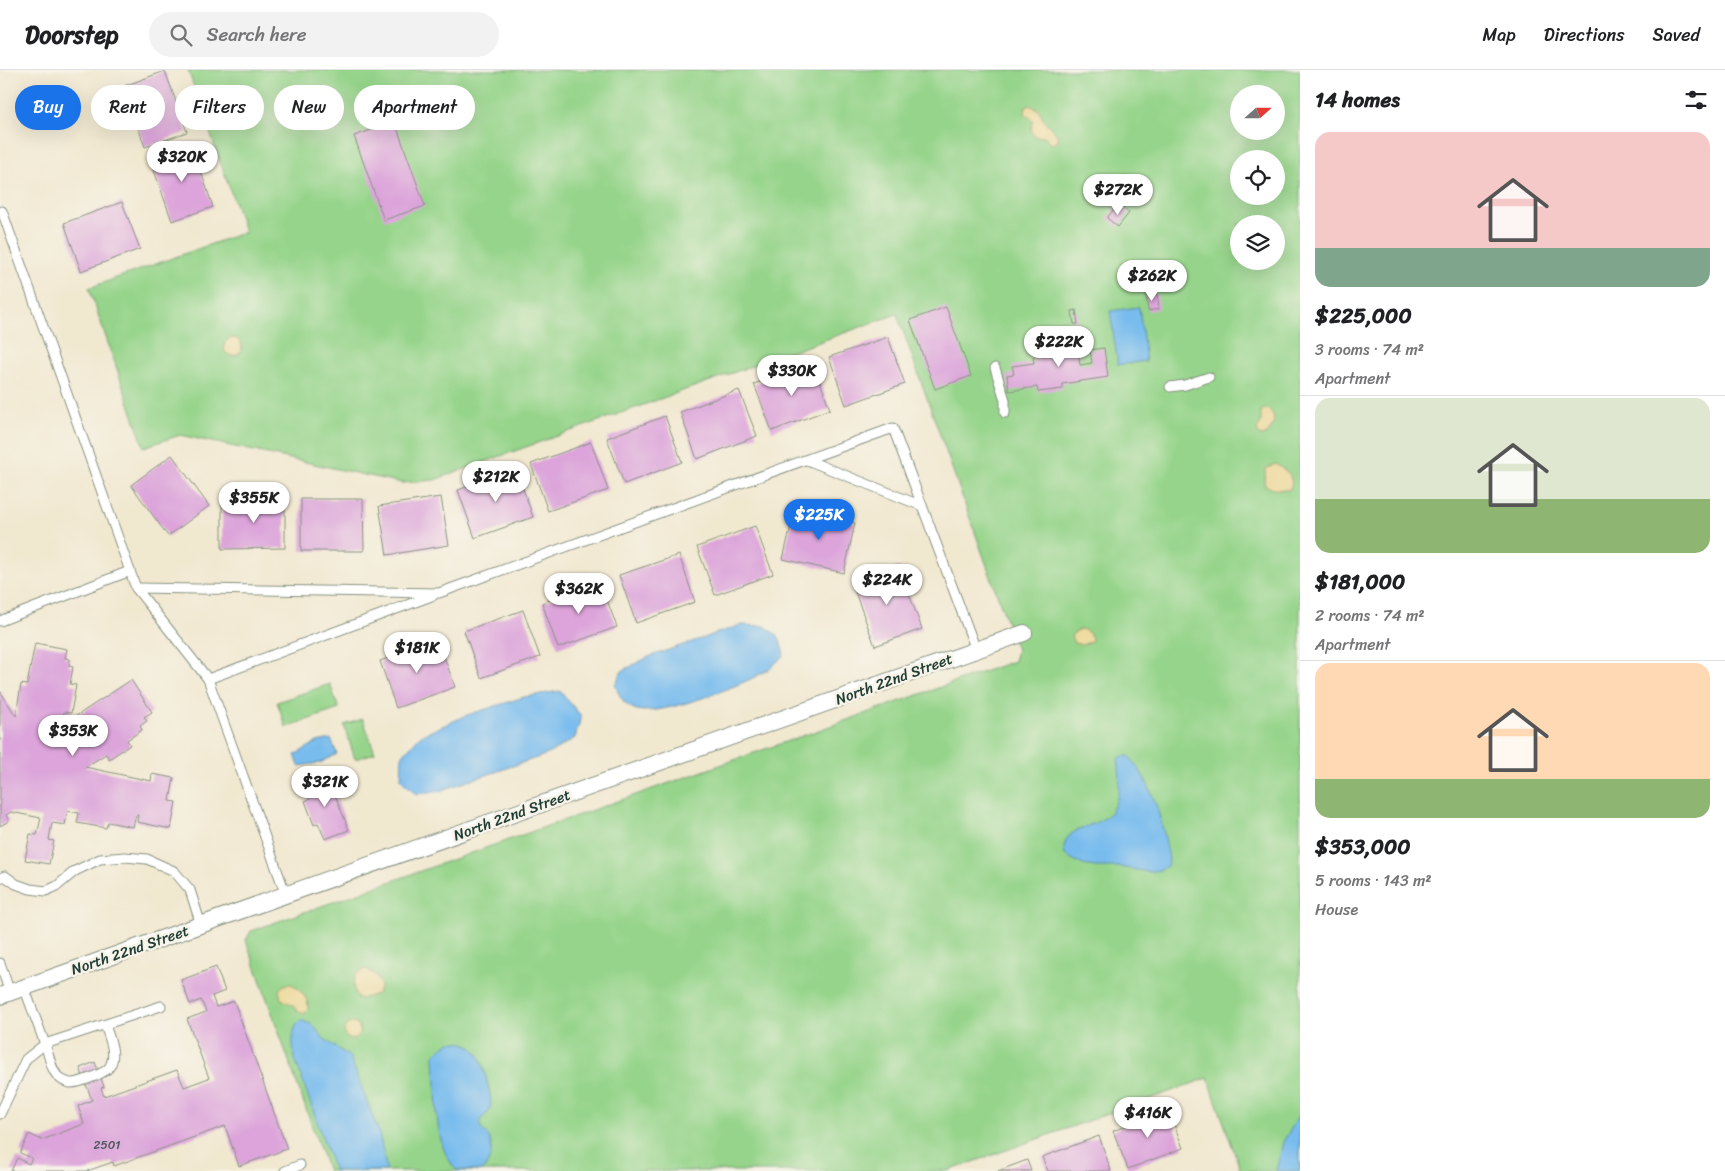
<!DOCTYPE html>
<html lang="en">
<head>
<meta charset="utf-8">
<style>
  :root { --surface:#fff; --page:#f2f2f2; --text:#202124; --muted:#757577; --line:#e0e0e0; --accent:#1a73e8 }
  body { margin:0; font-family:Sriracha,sans-serif; background:var(--page); color:var(--text); height:100vh; display:flex; flex-direction:column; font-size:19px; white-space:nowrap }
  * { box-sizing:border-box; margin:0 }
  p { font-size:16px; color:var(--muted) }
  .icon { flex:none; width:28px; height:28px; fill:none; stroke:currentColor; stroke-width:2; stroke-linecap:round; stroke-linejoin:round }
  .map { position:relative; flex:1; overflow:hidden }
  .side { display:flex; flex-direction:column; background:var(--surface); width:425px }
  .side>* { flex:none }
  .top-card { position:absolute; left:15px; top:15px; width:475px; height:45px; display:flex; gap:10px }
  .needle { width:32px; rotate:69deg }
  .controls { position:absolute; left:1230px; top:15px; display:grid; gap:10px }
  .controls a { display:grid; place-items:center; width:55px; height:55px; border-radius:50%; background:var(--surface); box-shadow:0 5px 20px #0002; font-size:25px }
  .price { position:absolute; translate:-50% -42px; padding:0 11px; border-radius:18px; background:#fff; color:#222; font-size:16px; line-height:32px; filter:drop-shadow(0 1px 2px #0008) }
  .price::after { content:''; position:absolute; left:50%; top:30px; width:15px; height:11px; margin-left:-8px; background:inherit; clip-path:polygon(0 0,100% 0,50% 100%) }
  .price.selected { background:var(--accent); color:#fff }
  ul { padding:0; list-style:none }
  li { display:grid; align-content:center; gap:10px; height:265px; padding:0 15px }
  li+li { border-top:1px solid var(--line) }
  li span { display:grid; place-items:center; height:155px; border-radius:15px; color:#555 }
  li>.icon { margin-inline-start:auto }
  span .icon { width:90px; height:90px; fill:#fffc; stroke-width:1 }
  li b { font-size:21px }
  h2 { display:flex; justify-content:space-between; align-items:center; height:60px; padding:0 15px; font-size:21px }
  .chip { padding:0 18px; border-radius:22px; background:var(--surface); box-shadow:0 5px 20px #0002; font-size:18px; line-height:45px }
  .chip.selected { background:var(--accent); color:#fff }
  header { display:flex; align-items:center; gap:30px; box-sizing:border-box; height:70px; padding:0 25px; background:var(--surface); border-bottom:1px solid var(--line) }
  header strong { font-size:24px }
  nav { display:flex; gap:28px; margin-inline-start:auto; font-size:18px }
  .search { width:350px; height:45px; background:var(--page); display:flex; align-items:center; gap:12px; box-sizing:border-box; padding:0 18px; border-radius:28px; color:var(--muted); font-size:19px }
  main { display:flex; flex:1; min-height:0 }
  .map>svg:first-child { display:block }
  .green { fill:#95d48a; stroke:#5a885f; fill-rule:evenodd }
  .sand { fill:#eeda9e; stroke:#868c69 }
  .water { fill:#78bcee; stroke:#4c7c91 }
  .building { fill:#dca4da }
  .lines { fill:none; stroke-linecap:round; stroke-linejoin:round }
  .service-casing { stroke:#889282; stroke-width:11 }
  .minor-casing { stroke:#889282; stroke-width:18 }
  .service { stroke:#fff; stroke-width:9 }
  .minor { stroke:#fff; stroke-width:16 }
  .labels { text-anchor:middle; dominant-baseline:central; stroke-width:5; stroke-linejoin:round; paint-order:stroke }
  .number-label { font-size:12px; fill:#4e575e }
  .street-label { font-size:15px; fill:#1f3d34; stroke:#f7f3e8 }
</style>
</head>
<body>
<header>
<strong>Doorstep</strong>
<div class="search"><svg class="icon" aria-label="search" viewBox="0 0 24 24"><circle cx="10" cy="10" r="6"/><path d="M15 15l6 6"/></svg>Search here</div>
<nav><a>Map</a><a>Directions</a><a>Saved</a></nav>
</header>
<main>
<div class="map">
<svg width="1300" height="1101" viewBox="0 0 1300 1101">
  <rect width="100%" height="100%" fill="#f7f3e8"/>
  <filter id="ink" filterUnits="userSpaceOnUse"><feTurbulence type="fractalNoise" baseFrequency=".02" numOctaves="2"/><feDisplacementMap in="SourceGraphic" scale="10" xChannelSelector="R" yChannelSelector="G"/><feConvolveMatrix kernelMatrix="1 2 1 2 8 2 1 2 1" color-interpolation-filters="sRGB"/></filter>
  <filter id="wash" filterUnits="userSpaceOnUse"><feTurbulence type="fractalNoise" baseFrequency=".0096" numOctaves="4" result="noise"/><feDisplacementMap in="SourceGraphic" scale="20" xChannelSelector="R" yChannelSelector="G"/><feGaussianBlur stdDeviation="1.12" result="paint"/><feColorMatrix in="noise" values="0 0 0 0 0 0 0 0 0 0 0 0 0 0 0 0 0 1.4 0 .05"/><feComposite in="paint" operator="in"/></filter>
  <g filter="url(#wash)">
    <rect width="100%" height="100%" fill="#f1e8d0"/>
    <g class="green">
      <path d="M188,0H1300V1101H1241L1208,1008L948,1101H328L246,870L251,861L1014,591L1017,580L897,244L434,410L402,413L180,365L144,377L89,218L245,162ZM1239,24H1276V61H1239ZM1239,89H1276V126H1239ZM1239,154H1276V191H1239Z"/>
      <polygon points="330,614 339,639 286,657 277,632"/>
      <polygon points="363,649 375,683 355,689 344,655"/>
    </g>
    <g class="sand">
      <path d="M1029,35L1038,39L1046,53L1056,63L1059,70L1053,74L1049,72L1045,66L1037,67C1028,63 1032,56 1033,50L1025,44L1026,36Z"/>
      <circle cx="233" cy="277" r="9"/>
      <path d="M1265,339C1280,342 1274,362 1262,366L1259,365L1257,360L1261,352V341Z"/>
      <path d="M1275,394C1285,399 1297,408 1289,420L1273,419L1265,415L1264,411L1266,399Z"/>
      <path d="M1079,559C1086,559 1092,564 1092,571L1082,575L1074,573L1071,566Z"/>
      <path d="M366,899L376,905L381,916L377,924L361,929L357,927C351,916 352,902 366,899Z"/>
      <path d="M291,914C300,918 309,929 308,939L304,944L296,940L293,935L281,929L279,920L284,915Z"/>
      <circle cx="352" cy="961" r="8"/>
    </g>
    <g class="water">
      <polygon points="1139,237 1146,291 1118,295 1110,241"/>
      <path d="M741,555L765,556L779,567L784,585C779,590 774,595 769,599C749,613 660,647 637,640C624,636 620,627 615,615L622,601L648,587Z"/>
      <polygon points="560,621 581,646 575,668 548,684 439,721 417,724 401,710 402,686 420,666 467,645 524,627"/>
      <polygon points="331,669 337,684 320,693 299,696 295,685 317,672"/>
      <path d="M1123,686H1129C1154,715 1163,754 1169,790L1167,796L1160,800L1149,802L1119,797H1095L1083,795L1065,785C1059,758 1090,759 1106,747C1121,735 1121,705 1118,689Z"/>
      <path d="M301,950L313,955L323,968L350,987L379,1063L387,1101H334L294,986C293,974 290,959 301,950Z"/>
      <path d="M450,972C478,970 482,989 487,1012C489,1020 492,1030 490,1038C489,1045 481,1046 480,1053C479,1060 485,1061 488,1066C495,1075 490,1095 482,1101L456,1100C436,1076 437,1046 436,1017C436,1007 434,997 434,986L438,981Z"/>
      <polygon points="1300,1044 1300,1101 1276,1101 1283,1072"/>
    </g>
    <g id="blocks">
      <g class="building">
        <polygon points="165,1 187,62 145,77 124,16"/>
        <polygon points="395,52 425,136 384,150 354,66"/>
        <polygon points="192,75 213,137 172,151 150,89"/>
        <polygon points="122,132 140,179 81,201 64,153"/>
        <polygon points="1118,134 1129,143 1118,157 1107,148"/>
        <polygon points="1157,224 1159,239 1148,241 1146,225"/>
        <polygon points="946,237 971,306 935,319 910,250"/>
        <polygon points="1076,240 1078,254 1074,254 1072,241"/>
        <polygon points="1076,263 1080,295 1092,293 1090,280 1104,278 1108,307 1062,314 1063,319 1038,322 1037,317 1009,321 1007,305 1014,304 1012,296 1034,293 1033,287 1055,284 1053,266"/>
        <polygon points="888,267 905,314 846,335 829,287"/>
        <polygon points="813,293 830,339 772,361 754,314"/>
        <polygon points="739,320 757,366 697,389 680,342"/>
        <polygon points="665,346 682,392 624,414 607,368"/>
        <polygon points="591,372 608,420 548,441 531,394"/>
        <polygon points="172,385 209,436 168,466 131,415"/>
        <polygon points="516,399 533,447 475,468 458,420"/>
        <polygon points="441,427 449,475 387,485 379,436"/>
        <polygon points="285,428 285,478 222,479 222,429"/>
        <polygon points="301,429 363,429 364,481 301,481"/>
        <polygon points="795,439 855,453 844,503 783,489"/>
        <polygon points="755,456 773,504 715,525 697,477"/>
        <polygon points="679,485 695,532 636,553 619,505"/>
        <polygon points="899,497 922,559 875,576 852,514"/>
        <polygon points="601,514 617,557 558,578 542,533 589,515 590,518"/>
        <polygon points="523,540 540,587 481,608 464,561"/>
        <polygon points="438,570 455,617 396,638 380,591"/>
        <polygon points="35,573 67,579 65,588 70,589 69,596 73,597 70,614 76,615 71,643 64,642 61,656 131,610 152,642 144,647 147,651 140,656 142,660 127,670 130,675 109,689 106,684 85,697 151,711 152,704 174,708 170,731 176,732 171,759 137,752 138,745 136,745 133,757 108,752 106,758 77,753 79,743 68,741 65,755 52,753 49,770 54,771 49,794 25,790 30,764 37,765 41,748 11,742 6,745 9,751 0,756 0,621 16,646 21,614 27,615"/>
        <polygon points="327,705 349,760 325,769 318,753 314,755 305,731 310,729 304,713"/>
        <polygon points="216,897 225,921 212,926 216,937 234,931 287,1079 239,1096 225,1056 114,1096 113,1092 87,1101 11,1101 17,1088 29,1094 32,1088 20,1083 29,1064 42,1070 84,1054 78,1036 92,1030 80,998 95,992 104,1017 101,1018 104,1026 177,1000 184,1017 209,1008 187,949 206,942 201,930 190,934 181,910"/>
        <polygon points="1168,1039 1183,1078 1128,1099 1113,1061"/>
        <polygon points="1099,1066 1111,1101 1048,1101 1042,1087"/>
        <polygon points="1027,1090 1031,1101 998,1101"/>
      </g>
    </g>
  </g>
  <g filter="url(#ink)">
    <use href="#blocks" fill-opacity="0" stroke="#889282" stroke-width="1"/>
    <g class="lines">
      <defs>
        <g id="service">
          <polyline points="2,141 136,518 208,609 286,825"/>
          <polyline points="995,298 1005,330 1005,343"/>
          <polyline points="1170,317 1185,315 1209,307"/>
          <polyline points="807,390 922,436"/>
          <polyline points="136,518 439,523 893,358 976,580"/>
          <polyline points="0,551 130,501"/>
          <polyline points="208,609 434,525"/>
          <polyline points="0,808 5,806 16,814 30,819 46,821 57,816 75,801 100,789 125,787 147,789 174,801 190,820 201,855"/>
          <polyline points="0,893 10,923"/>
          <path d="M105,955C109,967 117,984 110,996C107,1003 79,1013 71,1013C69,1013 63,1011 61,1009C51,1003 49,984 45,974L161,936"/>
          <polyline points="0,1044 26,989 45,974 24,917"/>
          <polyline points="285,1101 300,1095"/>
        </g>
        <polyline id="minor" points="0,926 1024,563"/>
      </defs>
      <use href="#service" class="service-casing"/>
      <use href="#minor" class="minor-casing"/>
      <use href="#service" class="service"/>
      <use href="#minor" class="minor"/>
    </g>
  </g>
  <g class="labels">
    <g class="number-label">
      <text x="107" y="1075">2501</text>
    </g>
    <g class="street-label">
      <text transform="translate(894 609) rotate(-20)">North 22nd Street</text>
      <text transform="translate(512 745) rotate(-20)">North 22nd Street</text>
      <text transform="translate(130 880) rotate(-19)">North 22nd Street</text>
    </g>
  </g>
</svg>
<div class="controls">
<a><svg class="needle" viewBox="-14 -14 28 28"><path d="M0-13l5 13h-10z" fill="#e53935"/><path d="M0 13l5-13h-10z" fill="#757577"/></svg></a>
<a><svg class="icon" aria-label="locate" viewBox="0 0 24 24"><circle cx="12" cy="12" r="6"/><path d="M12 2v4M12 18v4M2 12h4M18 12h4"/></svg></a>
<a><svg class="icon" aria-label="layers" viewBox="0 0 24 24"><path d="M12 4l9 5-9 5-9-5zM3 14l9 5 9-5"/></svg></a>
</div>
<b class="price" style="left:182px;top:113px">$320K</b>
<b class="price" style="left:1118px;top:146px">$272K</b>
<b class="price" style="left:1152px;top:232px">$262K</b>
<b class="price" style="left:1059px;top:298px">$222K</b>
<b class="price" style="left:792px;top:327px">$330K</b>
<b class="price" style="left:496px;top:433px">$212K</b>
<b class="price" style="left:254px;top:454px">$355K</b>
<b class="price selected" style="left:819px;top:471px">$225K</b>
<b class="price" style="left:887px;top:536px">$224K</b>
<b class="price" style="left:579px;top:545px">$362K</b>
<b class="price" style="left:417px;top:604px">$181K</b>
<b class="price" style="left:73px;top:687px">$353K</b>
<b class="price" style="left:325px;top:738px">$321K</b>
<b class="price" style="left:1148px;top:1069px">$416K</b>
<div class="top-card">
<a class="chip selected">Buy</a>
<a class="chip">Rent</a>
<a class="chip">Filters</a>
<a class="chip">New</a>
<a class="chip">Apartment</a>
</div>
</div>
<section class="side">
<h2>14 homes<svg class="icon" aria-label="filters" viewBox="0 0 24 24"><path d="M4 7h16M4 17h16"/><circle cx="9" cy="7" r="2"/><circle cx="15" cy="17" r="2"/></svg></h2>
<ul>
<li><span style="background:linear-gradient(#f6c9c9 75%,#7fa58c 0)"><svg class="icon" aria-label="home" viewBox="0 0 24 24"><path d="M3 11l9-7 9 7M6 9v11h12V9"/></svg></span><div><b>$225,000</b><p>3 rooms · 74 m²</p><p>Apartment</p></div></li>
<li><span style="background:linear-gradient(#dfe7d0 65%,#8fb573 0)"><svg class="icon" aria-label="home" viewBox="0 0 24 24"><path d="M3 11l9-7 9 7M6 9v11h12V9"/></svg></span><div><b>$181,000</b><p>2 rooms · 74 m²</p><p>Apartment</p></div></li>
<li><span style="background:linear-gradient(#ffd9b3 75%,#8fb573 0)"><svg class="icon" aria-label="home" viewBox="0 0 24 24"><path d="M3 11l9-7 9 7M6 9v11h12V9"/></svg></span><div><b>$353,000</b><p>5 rooms · 143 m²</p><p>House</p></div></li>
</ul>
</section>
</main>
</body>
</html>
